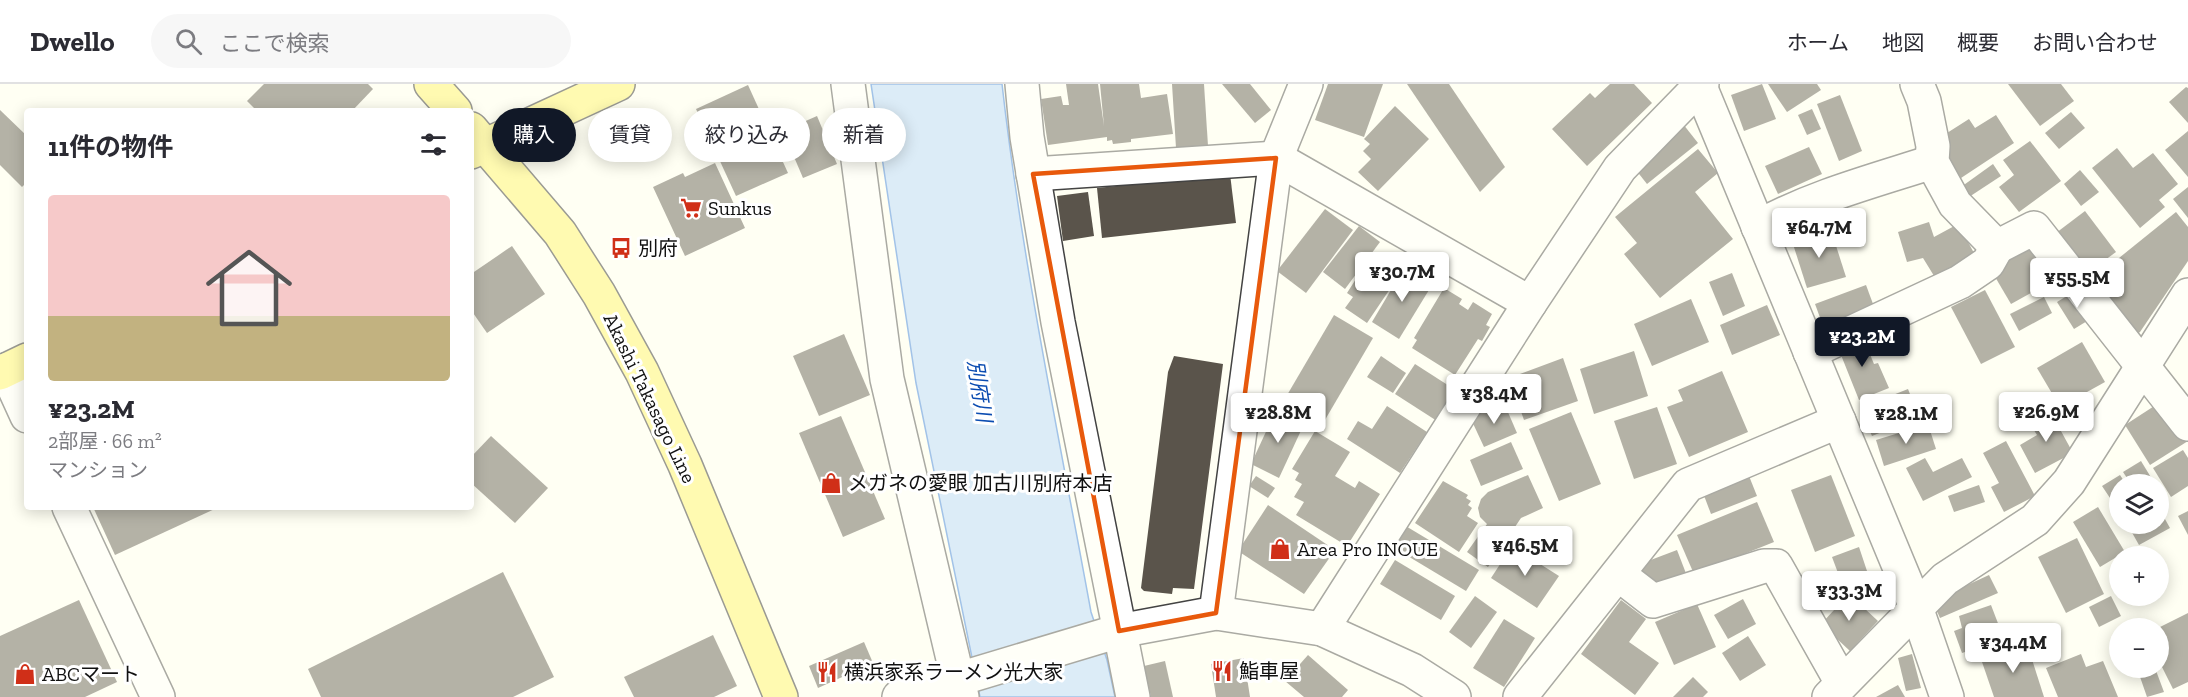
<!DOCTYPE html>
<html lang="ja">
<head>
<meta charset="utf-8">
<style>
  :root { --surface:#fff; --page:#f7f7f7; --text:#2b2b33; --muted:#7c7c81; --line:#e1e1e2; --accent:#111827 }
  body { margin:0; font-family:"Zilla Slab","Noto Sans JP",serif; background:var(--page); color:var(--text); height:100vh; display:flex; flex-direction:column; font-size:22px; white-space:nowrap }
  * { box-sizing:border-box; margin:0 }
  p { font-size:20px; color:var(--muted) }
  .icon { flex:none; width:33px; height:33px; fill:none; stroke:currentColor; stroke-width:2; stroke-linecap:round; stroke-linejoin:round }
  .map { position:relative; flex:1; overflow:hidden }
  .side { position:absolute; left:24px; top:24px; width:450px; height:402px; display:flex; flex-direction:column; background:var(--surface); border-radius:6px; box-shadow:0 3px 15px #0003 }
  .side>* { flex:none }
  .banner { position:absolute; left:492px; top:24px; width:570px; height:54px; display:flex; gap:12px }
  .fabs { position:absolute; left:2109px; top:390px; display:grid; gap:12px }
  .fabs a { display:grid; place-items:center; width:60px; height:60px; border-radius:50%; background:var(--surface); box-shadow:0 3px 15px #0003; font-size:30px }
  .price { position:absolute; translate:-50% -51px; padding:0 14px; border-radius:6px; background:#fff; color:#222; font-size:20px; line-height:39px; filter:drop-shadow(0 2px 3px #0008) }
  .price::after { content:''; position:absolute; left:50%; top:36px; width:18px; height:14px; margin-left:-9px; background:inherit; clip-path:polygon(0 0,100% 0,50% 100%) }
  .price.current { background:var(--accent); color:#fff }
  ul { padding:0; list-style:none }
  li { display:grid; align-content:center; gap:12px; height:318px; padding:0 24px }
  li+li { border-top:2px solid var(--line) }
  li span { display:grid; place-items:center; height:186px; border-radius:6px; color:#555 }
  li>.icon { margin-inline-start:auto }
  span .icon { width:108px; height:108px; fill:#fffc; stroke-width:1 }
  li b { font-size:26px }
  h2 { display:flex; justify-content:space-between; align-items:center; height:72px; padding:0 24px; font-size:26px }
  .tag { padding:0 21px; border-radius:27px; background:var(--surface); box-shadow:0 3px 15px #0003; font-size:21px; line-height:54px }
  .tag.current { background:var(--accent); color:#fff }
  header { display:flex; align-items:center; gap:36px; box-sizing:border-box; height:84px; padding:0 30px; background:var(--surface); border-bottom:2px solid var(--line) }
  header strong { font-size:28px }
  nav { display:flex; gap:33px; margin-inline-start:auto; font-size:21px }
  .search { width:420px; height:54px; background:var(--page); display:flex; align-items:center; gap:15px; box-sizing:border-box; padding:0 21px; border-radius:33px; color:var(--muted); font-size:22px }
  .map>svg:first-child { display:block }
  .water { fill:#b2d4fc; stroke:#317adb; stroke-width:1.5 }
  .building { fill:#5a544b }
  .lines { fill:none; stroke-linecap:round; stroke-linejoin:round }
  .minor-casing { stroke:#434343; stroke-width:36 }
  .major-casing { stroke:#212121; stroke-width:36 }
  .minor { stroke:#fff; stroke-width:33 }
  .major { stroke:#fff463; stroke-width:33 }
  .marked { fill:none; stroke:#e8590c; stroke-width:4.5; stroke-linejoin:round }
  .labels { text-anchor:middle; dominant-baseline:central; stroke-width:6; stroke-linejoin:round; paint-order:stroke }
  .poi-label { font-size:20px; fill:#101010; stroke:#fff; text-anchor:start }
  .street-label { font-size:20px; fill:#101010; stroke:#fff }
  .water-label { font-size:21px; font-style:italic; fill:#0b4cb1; stroke:#fff }
</style>
</head>
<body>
<header>
<strong>Dwello</strong>
<div class="search"><svg class="icon" aria-label="search" viewBox="0 0 24 24"><circle cx="10" cy="10" r="6"/><path d="M15 15l6 6"/></svg>ここで検索</div>
<nav><a>ホーム</a><a>地図</a><a>概要</a><a>お問い合わせ</a></nav>
</header>
<div class="map">
<svg width="2188" height="613" viewBox="0 0 2188 613">
  <rect width="100%" height="100%" fill="#fffff3"/>
  <path class="water" d="M871,0H1002C1022,177 1059,353 1091,528L1107,576L1115,613H980L916,299Z"/>
  <g class="building">
    <polygon points="264,0 368,0 373,5 352,27 257,27 247,17"/>
    <polygon points="1066,0 1098,0 1104,42 1100,0 1139,0 1141,14 1167,10 1173,50 1131,55 1131,58 1113,60 1112,56 1107,57 1107,53 1048,61 1041,15 1061,12 1063,21 1069,21"/>
    <polygon points="1172,0 1204,0 1208,62 1176,64"/>
    <polygon points="1222,0 1250,0 1271,26 1255,39"/>
    <polygon points="1328,0 1383,0 1364,53 1315,36"/>
    <polygon points="1407,0 1449,0 1505,83 1480,108"/>
    <polygon points="1610,0 1634,0 1652,19 1587,82 1552,45 1590,9 1595,14"/>
    <polygon points="1762,0 1776,35 1744,47 1731,11"/>
    <polygon points="1768,0 1817,0 1821,6 1787,28"/>
    <polygon points="2008,0 2061,0 2074,17 2040,42"/>
    <polygon points="748,1 788,89 736,112 696,25"/>
    <polygon points="2186,3 2188,4 2188,39 2169,18"/>
    <polygon points="1840,11 1862,67 1839,77 1817,20"/>
    <polygon points="1395,22 1429,55 1378,107 1358,88 1371,75 1363,67 1370,60 1364,55"/>
    <polygon points="1812,25 1821,45 1807,51 1798,31"/>
    <polygon points="0,26 27,52 27,98 22,103 0,81"/>
    <polygon points="2071,28 2085,44 2059,65 2045,49"/>
    <polygon points="1996,31 2014,59 1961,94 1936,56 1969,35 1975,44"/>
    <polygon points="817,32 837,80 803,94 783,47"/>
    <polygon points="1683,40 1698,59 1647,100 1632,81"/>
    <polygon points="2188,47 2188,93 2165,66"/>
    <polygon points="2030,57 2061,97 2019,128 1999,103 2014,91 2003,76"/>
    <polygon points="1809,63 1822,90 1778,110 1765,82"/>
    <polygon points="2117,64 2133,84 2153,69 2178,100 2159,116 2165,123 2140,144 2092,84"/>
    <polygon points="1698,65 1718,89 1695,108 1733,155 1660,214 1624,170 1637,159 1615,133"/>
    <polygon points="715,79 745,144 685,172 653,103 683,89 685,93"/>
    <polygon points="1993,80 2001,92 1969,113 1961,103"/>
    <polygon points="2080,86 2099,108 2081,122 2064,100"/>
    <polygon points="1230,90 1236,139 1102,154 1097,104"/>
    <polygon points="2188,103 2188,134 2173,115"/>
    <polygon points="1088,108 1094,152 1063,157 1057,112"/>
    <polygon points="1846,118 1851,134 1800,150 1795,134"/>
    <polygon points="1325,125 1353,146 1306,209 1277,187"/>
    <polygon points="2085,127 2116,168 2082,193 2052,152"/>
    <polygon points="2176,128 2188,143 2188,177 2140,248 2132,254 2088,199"/>
    <polygon points="1929,138 1934,153 1958,140 1979,178 1939,200 1923,174 1907,178 1898,148"/>
    <polygon points="1359,142 1380,158 1345,205 1323,188"/>
    <polygon points="1831,146 1846,193 1807,204 1792,157"/>
    <polygon points="512,162 545,210 487,249 471,226 471,190"/>
    <polygon points="2030,165 2049,199 2011,220 1991,186"/>
    <polygon points="1370,173 1388,184 1383,191 1394,199 1367,239 1345,224 1353,213 1347,209"/>
    <polygon points="1404,184 1432,201 1399,255 1372,238"/>
    <polygon points="1732,189 1745,222 1723,232 1709,198"/>
    <polygon points="1866,201 1876,228 1825,247 1815,220"/>
    <polygon points="1444,204 1462,215 1459,220 1468,226 1473,218 1492,230 1486,241 1490,243 1482,257 1478,255 1455,291 1412,264 1417,256 1414,254"/>
    <polygon points="2080,204 2097,231 2074,245 2057,218"/>
    <polygon points="1985,206 2015,263 1981,280 1951,223"/>
    <polygon points="2044,213 2052,229 2019,247 2010,230"/>
    <polygon points="1691,215 1709,258 1652,282 1634,240"/>
    <polygon points="1767,221 1780,251 1732,271 1720,241"/>
    <polygon points="1334,231 1373,254 1322,341 1283,318"/>
    <polygon points="844,250 870,311 819,332 793,272"/>
    <polygon points="1862,251 1874,280 1878,279 1889,304 1859,316 1837,261"/>
    <polygon points="2082,258 2105,298 2060,323 2037,284"/>
    <polygon points="1634,267 1648,312 1594,330 1580,285"/>
    <polygon points="1174,272 1223,280 1194,505 1173,504 1172,510 1144,507 1141,504 1168,288"/>
    <polygon points="1381,272 1406,289 1393,309 1367,293"/>
    <polygon points="1563,274 1578,317 1524,336 1509,294"/>
    <polygon points="1415,280 1457,307 1437,337 1395,310"/>
    <polygon points="1722,287 1748,348 1689,373 1667,323 1683,317 1678,306"/>
    <polygon points="1908,305 1919,333 1872,352 1860,324"/>
    <polygon points="2162,317 2188,357 2150,381 2125,341"/>
    <polygon points="1504,319 1517,349 1484,363 1470,333"/>
    <polygon points="1387,322 1427,348 1400,389 1347,355 1358,337 1372,345"/>
    <polygon points="1657,323 1677,380 1634,395 1614,337"/>
    <polygon points="1276,326 1304,340 1279,394 1251,380"/>
    <polygon points="2050,327 2073,369 2035,389 2020,361 2037,351 2029,338"/>
    <polygon points="1571,328 1601,400 1559,417 1529,345"/>
    <polygon points="841,332 885,435 843,453 799,349"/>
    <polygon points="1928,340 1936,365 1884,382 1876,356"/>
    <polygon points="1315,347 1350,368 1335,392 1355,404 1359,397 1380,410 1347,462 1296,431 1304,418 1294,413 1302,400 1295,396 1299,389 1292,385"/>
    <polygon points="491,352 548,404 515,439 471,399 471,373"/>
    <polygon points="2006,357 2035,412 2004,428 1991,403 1999,399 1983,369"/>
    <polygon points="1511,358 1523,385 1481,402 1470,376"/>
    <polygon points="2183,366 2188,374 2188,402 2171,413 2153,384"/>
    <polygon points="1925,374 1933,388 1962,374 1972,393 1923,417 1906,384"/>
    <polygon points="2141,377 2155,400 2131,400 2123,388"/>
    <polygon points="1528,391 1543,424 1521,434 1488,483 1467,468 1487,440 1480,433 1478,424 1481,415 1488,408"/>
    <polygon points="1831,391 1855,452 1815,468 1791,406"/>
    <polygon points="2120,391 2126,400 2120,400 2120,429 2102,402"/>
    <polygon points="1256,392 1275,404 1268,414 1249,402"/>
    <polygon points="1749,392 1757,412 1711,430 1703,409"/>
    <polygon points="1443,397 1468,411 1466,414 1471,417 1468,421 1472,424 1467,432 1478,439 1459,468 1415,439"/>
    <polygon points="1979,401 1985,418 1954,428 1948,412"/>
    <polygon points="1757,418 1774,458 1694,490 1677,451"/>
    <polygon points="1268,421 1335,466 1304,510 1238,467"/>
    <polygon points="93,423 219,423 115,471"/>
    <polygon points="2098,423 2125,468 2100,483 2073,438"/>
    <polygon points="2188,427 2188,451 2178,432"/>
    <polygon points="2161,428 2170,444 2139,461 2130,445 2140,440 2158,440 2158,429"/>
    <polygon points="1404,441 1479,486 1466,507 1391,462"/>
    <polygon points="2077,454 2104,510 2066,529 2038,473"/>
    <polygon points="1512,462 1559,492 1537,524 1491,494"/>
    <polygon points="1859,463 1870,496 1844,505 1832,473"/>
    <polygon points="1677,466 1687,492 1656,505 1627,485"/>
    <polygon points="1395,476 1455,512 1441,536 1380,500"/>
    <polygon points="503,488 554,593 513,613 321,613 308,585"/>
    <polygon points="1989,491 1998,509 1940,534 1936,525 1948,510"/>
    <polygon points="1849,510 1878,537 1850,567 1821,540"/>
    <polygon points="1475,512 1497,528 1471,564 1449,548"/>
    <polygon points="2111,512 2121,532 2099,543 2089,523"/>
    <polygon points="1743,515 1756,540 1728,555 1714,531"/>
    <polygon points="79,516 117,598 85,613 0,613 0,552"/>
    <polygon points="1621,516 1646,535 1629,558 1659,579 1635,611 1581,570"/>
    <polygon points="1697,520 1716,563 1674,581 1655,538"/>
    <polygon points="1991,521 2004,555 1962,569 1954,547 1962,544 1959,532"/>
    <polygon points="2188,529 2188,598 2173,605 2160,579 2158,579 2158,544"/>
    <polygon points="1504,535 1535,554 1504,603 1473,584"/>
    <polygon points="713,551 737,602 714,613 634,613 624,593"/>
    <polygon points="1748,552 1766,581 1740,597 1722,569"/>
    <polygon points="864,558 873,579 818,604 809,582"/>
    <polygon points="2027,560 2044,613 1994,613 1981,575"/>
    <polygon points="1912,570 1921,604 1906,607 1898,574"/>
    <polygon points="2081,570 2086,583 2103,577 2118,613 2058,613 2046,584"/>
    <polygon points="1308,571 1348,606 1342,613 1304,613 1285,597"/>
    <polygon points="1244,574 1250,613 1216,613 1211,580"/>
    <polygon points="1165,577 1173,613 1151,613 1144,582"/>
    <polygon points="2155,584 2164,608 2147,613 2139,590"/>
    <polygon points="1693,593 1708,608 1703,613 1673,613"/>
    <polygon points="1898,601 1905,613 1876,613"/>
  </g>
  <g class="lines">
    <defs>
      <g id="minor">
        <polyline points="848,0 887,295 962,613"/>
        <polyline points="1022,0 1027,53 1058,238 1133,613"/>
        <polyline points="1699,0 1916,523 1947,613"/>
        <polyline points="1917,0 1924,17 1933,62 1932,78 1955,120 1997,163 2034,144 2188,340"/>
        <polyline points="1033,90 1276,74 1530,219"/>
        <path d="M1758,143C1812,113 1873,97 1932,78"/>
        <polyline points="1810,268 1960,198 1988,179 1997,163"/>
        <polyline points="6,286 27,332"/>
        <polyline points="69,423 158,613"/>
        <polyline points="1618,490 1653,517 1764,482 1776,482 1842,599"/>
        <polyline points="1216,529 1276,74 1306,0"/>
        <polyline points="1322,545 1530,219 1620,84 1702,0"/>
        <polyline points="899,613 1119,547 1216,529 1322,545 1412,586 1454,613"/>
        <polyline points="1520,613 1688,401 1839,337"/>
        <polyline points="1829,613 1945,495 2035,436 2069,398 2188,211"/>
      </g>
      <g id="major">
        <polyline points="431,0 455,27"/>
        <polyline points="471,45 560,149 599,210 642,288 685,381 781,613"/>
        <polyline points="471,68 618,0"/>
        <polyline points="0,289 27,276"/>
      </g>
    </defs>
    <use href="#minor" class="minor-casing"/>
    <use href="#major" class="major-casing"/>
    <use href="#minor" class="minor"/>
    <use href="#major" class="major"/>
  </g>
  <path d="M0 0H2188V613H0ZM1276,74L1216,529L1119,547L1033,90Z" fill="#fffff3" fill-opacity=".55" fill-rule="evenodd"/>
  <path class="marked" d="M1276,74L1216,529L1119,547L1033,90Z"/>
  <defs>
    <symbol id="supermarket-bare" viewBox="-9 -9 18 18"><path d="M-6-5.5h2.5l.6 2H6L4.5 2H-2.5L-4.4-4H-6ZM-1.5 3.2a1.3 1.3 0 1 0 .1 0ZM3 3.2a1.3 1.3 0 1 0 .1 0Z" fill="#d02f18" stroke="#fff" stroke-width="2.5" paint-order="stroke"/></symbol>
    <symbol id="bus-bare" viewBox="-9 -9 18 18"><path d="M-5-6H5V4H4V6H2V4H-2V6H-4V4H-5ZM-3.5-4V0h7V-4ZM-3.5 1.2v1.5H-2V1.2ZM2 1.2v1.5H3.5V1.2Z" fill="#d02f18" stroke="#fff" stroke-width="2.5" paint-order="stroke"/></symbol>
    <symbol id="shop-bare" viewBox="-9 -9 18 18"><path d="M-5-2.5h2.3a2.7 3.5 0 0 1 5.4 0H5L5.5 6h-11ZM-1.5-2.5h3a1.5 2.3 0 0 0-3 0Z" fill="#d02f18" stroke="#fff" stroke-width="2.5" paint-order="stroke"/></symbol>
    <symbol id="restaurant-bare" viewBox="-9 -9 18 18"><path d="M-5-6h1v4h1v-4h1v4h1v-4h1v5L-1.5 .5V6h-2V.5L-5-1ZM5-6V6H3V1.5H1.5Q1.5-4 5-6Z" fill="#d02f18" stroke="#fff" stroke-width="2.5" paint-order="stroke"/></symbol>
  </defs>
  <g fill-rule="evenodd">
    <use href="#supermarket-bare" x="676" y="109" width="30" height="30"/>
    <use href="#bus-bare" x="606" y="149" width="30" height="30"/>
    <use href="#shop-bare" x="816" y="384" width="30" height="30"/>
    <use href="#shop-bare" x="1265" y="450" width="30" height="30"/>
    <use href="#restaurant-bare" x="1207" y="572" width="30" height="30"/>
    <use href="#restaurant-bare" x="812" y="573" width="30" height="30"/>
    <use href="#shop-bare" x="10" y="575" width="30" height="30"/>
  </g>
  <g class="labels">
    <g class="poi-label">
      <text x="708" y="124">Sunkus</text>
      <text x="638" y="164">別府</text>
      <text x="848" y="399">メガネの愛眼 加古川別府本店</text>
      <text x="1297" y="465">Area Pro INOUE</text>
      <text x="1239" y="587">鮨車屋</text>
      <text x="844" y="588">横浜家系ラーメン光大家</text>
      <text x="42" y="590">ABCマート</text>
    </g>
    <g class="street-label">
      <text transform="translate(650 314) rotate(64)">Akashi Takasago Line</text>
    </g>
    <g class="water-label">
      <text transform="translate(980 307) rotate(81)">別府川</text>
    </g>
  </g>
</svg>
<div class="fabs">
<a><svg class="icon" aria-label="layers" viewBox="0 0 24 24"><path d="M12 4l9 5-9 5-9-5zM3 14l9 5 9-5"/></svg></a>
<a>+</a>
<a>−</a>
</div>
<b class="price" style="left:1819px;top:175px">¥64.7M</b>
<b class="price" style="left:1402px;top:219px">¥30.7M</b>
<b class="price" style="left:2077px;top:225px">¥55.5M</b>
<b class="price current" style="left:1862px;top:284px">¥23.2M</b>
<b class="price" style="left:1494px;top:341px">¥38.4M</b>
<b class="price" style="left:2046px;top:359px">¥26.9M</b>
<b class="price" style="left:1278px;top:360px">¥28.8M</b>
<b class="price" style="left:1906px;top:361px">¥28.1M</b>
<b class="price" style="left:1525px;top:493px">¥46.5M</b>
<b class="price" style="left:1849px;top:538px">¥33.3M</b>
<b class="price" style="left:2013px;top:590px">¥34.4M</b>
<div class="banner">
<a class="tag current">購入</a>
<a class="tag">賃貸</a>
<a class="tag">絞り込み</a>
<a class="tag">新着</a>
</div>
<section class="side">
<h2>11件の物件<svg class="icon" aria-label="filters" viewBox="0 0 24 24"><path d="M4 7h16M4 17h16"/><circle cx="9" cy="7" r="2"/><circle cx="15" cy="17" r="2"/></svg></h2>
<ul>
<li><span style="background:linear-gradient(#f6c9c9 65%,#c2b280 0)"><svg class="icon" aria-label="home" viewBox="0 0 24 24"><path d="M3 11l9-7 9 7M6 9v11h12V9"/></svg></span><div><b>¥23.2M</b><p>2部屋 · 66 m²</p><p>マンション</p></div></li>
</ul>
</section>
</div>
</body>
</html>
